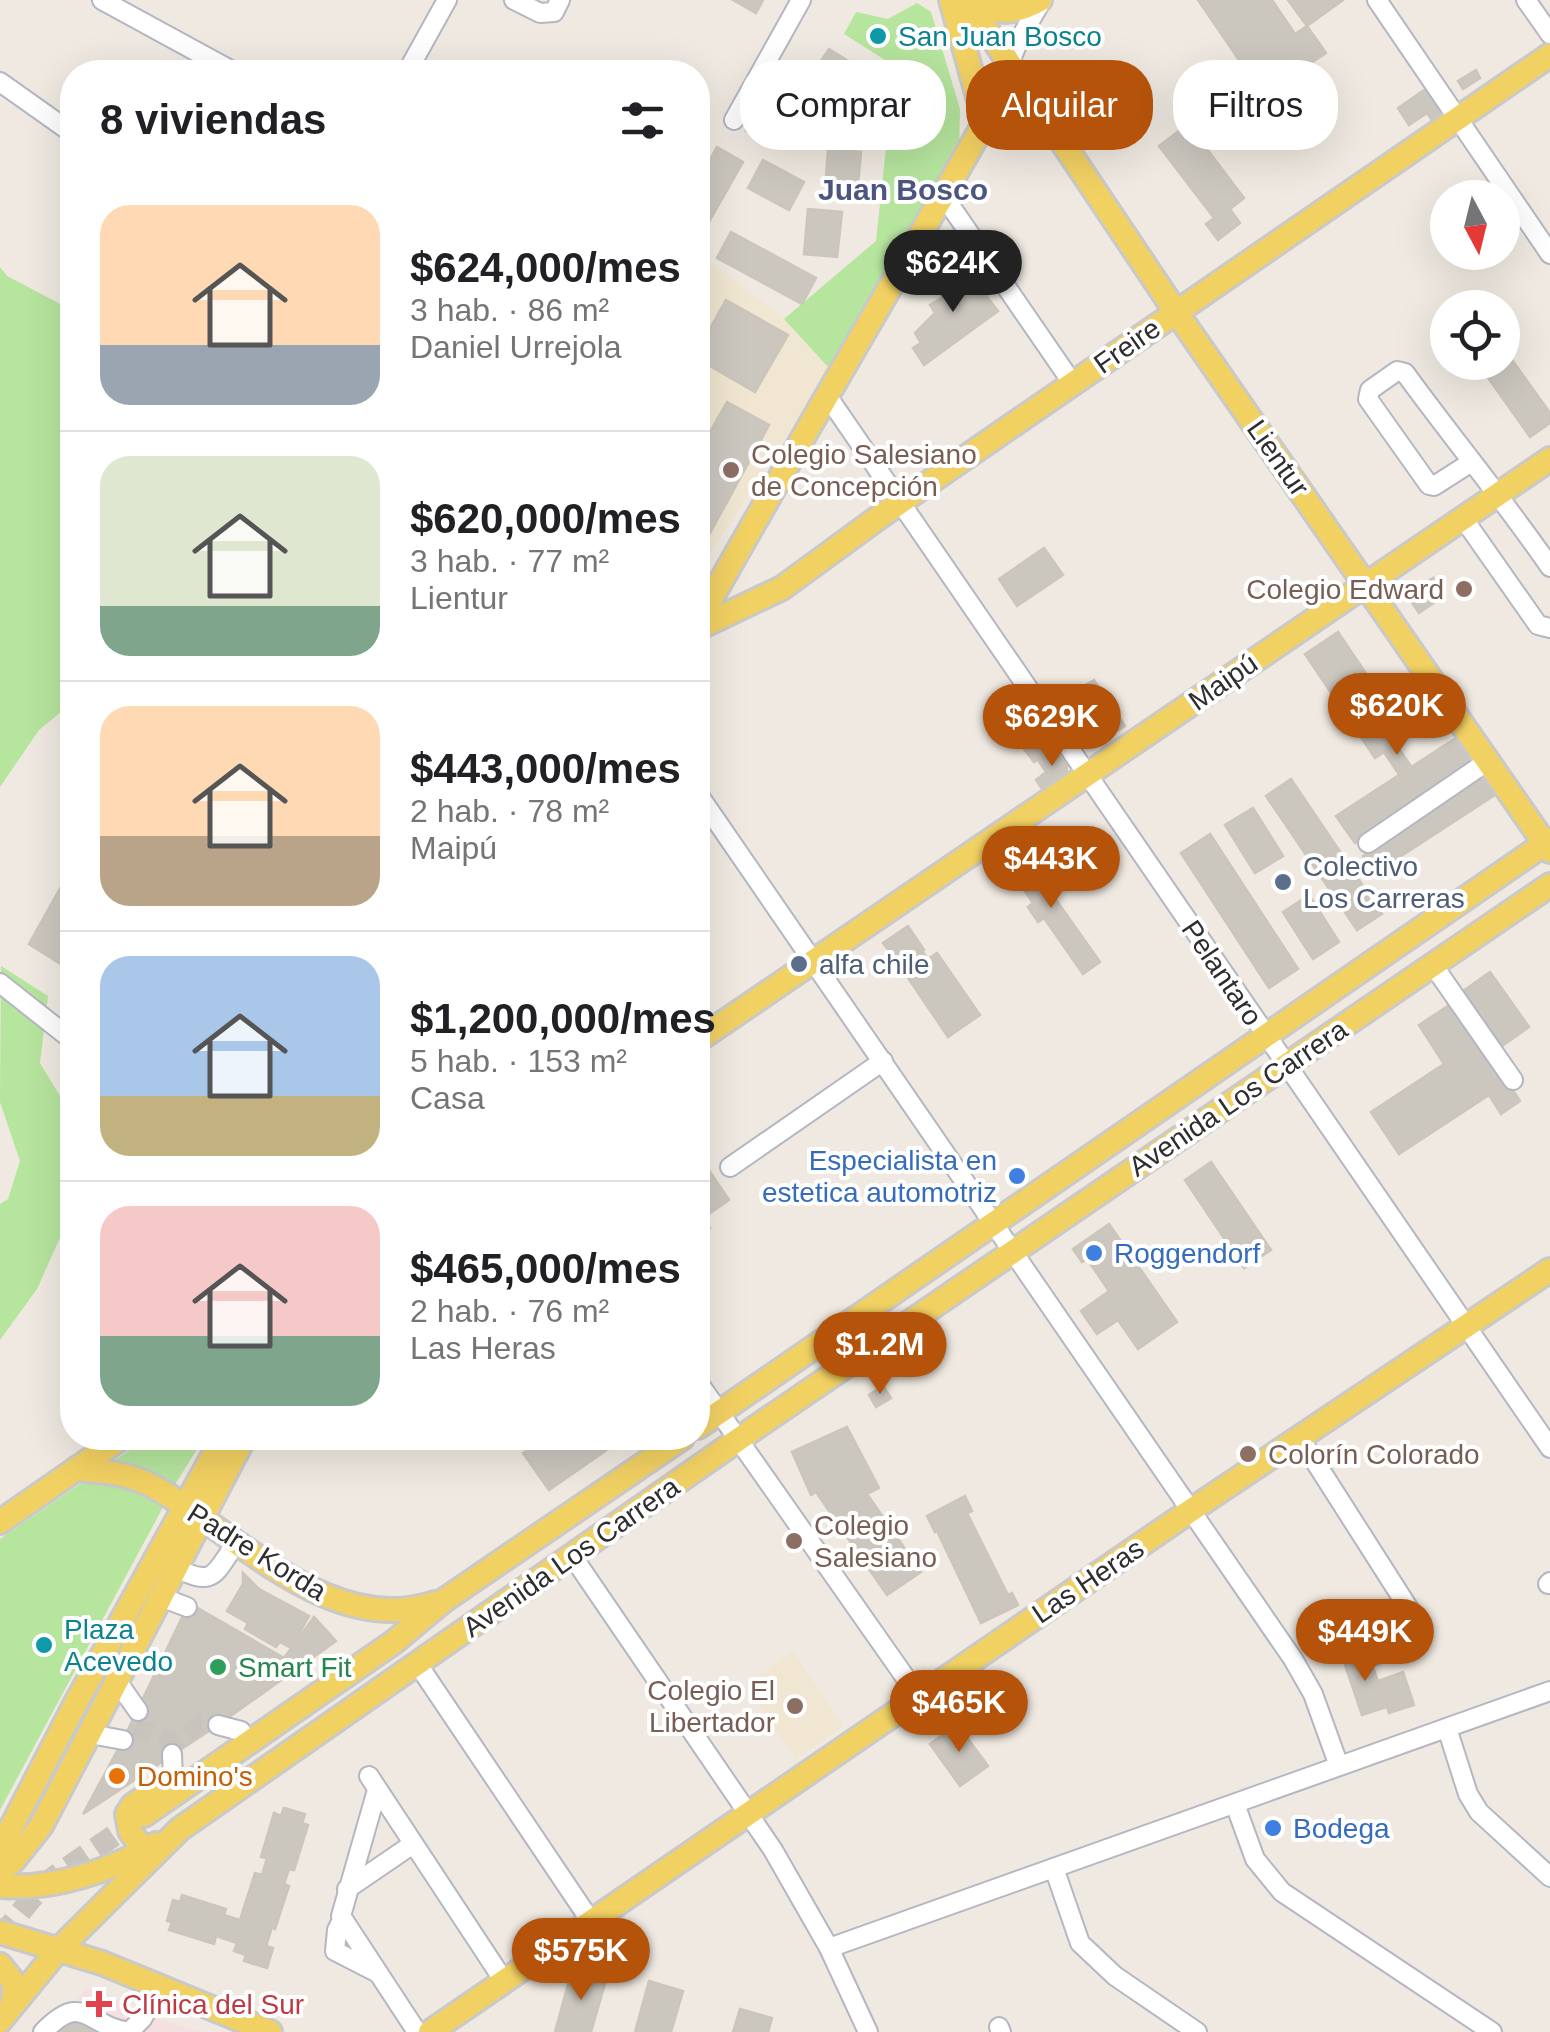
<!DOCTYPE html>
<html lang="es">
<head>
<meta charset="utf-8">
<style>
  :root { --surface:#fff; --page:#f6f6f6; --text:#202124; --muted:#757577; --line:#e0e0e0; --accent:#b45309 }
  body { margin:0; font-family:Arial,sans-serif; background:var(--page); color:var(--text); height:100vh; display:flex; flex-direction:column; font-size:38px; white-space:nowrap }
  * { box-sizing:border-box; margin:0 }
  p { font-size:32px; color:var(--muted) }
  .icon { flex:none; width:55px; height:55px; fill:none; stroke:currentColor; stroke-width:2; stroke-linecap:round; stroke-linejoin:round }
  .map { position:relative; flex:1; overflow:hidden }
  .side { position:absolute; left:60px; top:60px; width:650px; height:1390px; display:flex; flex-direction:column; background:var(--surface); border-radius:40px; box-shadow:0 10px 40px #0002 }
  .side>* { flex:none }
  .top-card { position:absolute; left:740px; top:60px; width:660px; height:90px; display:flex; gap:20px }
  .needle { width:65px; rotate:173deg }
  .fabs { position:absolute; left:1430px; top:180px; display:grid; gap:20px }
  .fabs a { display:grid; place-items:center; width:90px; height:90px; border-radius:50%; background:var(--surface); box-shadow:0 10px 40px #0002; font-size:50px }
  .price { position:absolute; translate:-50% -85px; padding:0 22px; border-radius:35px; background:var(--accent); color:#fff; font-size:32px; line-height:65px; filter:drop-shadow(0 2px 5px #0008) }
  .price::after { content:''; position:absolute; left:50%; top:60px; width:30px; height:22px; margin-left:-15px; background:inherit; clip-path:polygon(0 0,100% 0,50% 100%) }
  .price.current { background:#222; color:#fff }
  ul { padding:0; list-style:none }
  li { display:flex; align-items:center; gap:30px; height:250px; padding:0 40px }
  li+li { border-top:2px solid var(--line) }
  li span { display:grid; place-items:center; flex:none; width:280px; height:200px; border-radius:30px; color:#555 }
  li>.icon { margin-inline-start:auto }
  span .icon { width:120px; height:120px; fill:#fffc; stroke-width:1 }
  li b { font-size:42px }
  h2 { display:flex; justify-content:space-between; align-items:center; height:120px; padding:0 40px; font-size:42px }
  .tag { padding:0 35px; border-radius:40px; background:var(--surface); box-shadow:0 10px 40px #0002; font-size:35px; line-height:90px }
  .tag.current { background:var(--accent); color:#fff }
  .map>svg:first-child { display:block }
  .education { fill:#f0e6d1 }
  .medical { fill:#f5dfe0 }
  .green { fill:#b6e59e }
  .building { fill:#cbc7bf; stroke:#cbc5ba; stroke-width:2.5 }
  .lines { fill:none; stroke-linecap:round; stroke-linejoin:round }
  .minor-tunnel { stroke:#c8c4bd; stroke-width:18; stroke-dasharray:18 9; stroke-linecap:butt }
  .major-tunnel { stroke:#c8c4bd; stroke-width:22; stroke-dasharray:22 11; stroke-linecap:butt }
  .minor-casing { stroke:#b4b7c1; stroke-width:22 }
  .major-casing { stroke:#c9c9c9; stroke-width:28 }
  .minor { stroke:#fff; stroke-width:18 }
  .major { stroke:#f2d163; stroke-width:22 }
  .culture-dot { fill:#0f9aa8; stroke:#fff; stroke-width:4 }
  .education-dot { fill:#8d6e63; stroke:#fff; stroke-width:4 }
  .service-dot { fill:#5c6f8a; stroke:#fff; stroke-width:4 }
  .shop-dot { fill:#3f7fe0; stroke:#fff; stroke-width:4 }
  .leisure-dot { fill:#2e9e5b; stroke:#fff; stroke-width:4 }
  .food-dot { fill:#e8710a; stroke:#fff; stroke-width:4 }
  .health-dot { fill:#e0444e; stroke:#fff; stroke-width:4 }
  .labels { text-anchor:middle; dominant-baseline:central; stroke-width:8; stroke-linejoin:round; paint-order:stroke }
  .culture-label { font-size:28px; fill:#0d838f; stroke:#fff; text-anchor:start }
  .street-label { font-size:28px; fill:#2e2e2e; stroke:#fff }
  .education-label { font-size:28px; fill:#785e54; stroke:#fff; text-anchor:start }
  .service-label { font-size:28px; fill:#4e5e75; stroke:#fff; text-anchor:start }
  .shop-label { font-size:28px; fill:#366cbe; stroke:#fff; text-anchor:start }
  .leisure-label { font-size:28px; fill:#27864d; stroke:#fff; text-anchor:start }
  .food-label { font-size:28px; fill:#c56008; stroke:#fff; text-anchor:start }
  .health-label { font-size:28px; fill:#be3a42; stroke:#fff; text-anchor:start }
  .neighbourhood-label { font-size:30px; font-weight:bold; fill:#4d5680; stroke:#fff }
</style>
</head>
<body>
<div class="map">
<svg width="1550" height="2032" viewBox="0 0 1550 2032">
  <rect width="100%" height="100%" fill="#efe9e1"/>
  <g class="education">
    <polygon points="698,256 720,269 784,319 830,369 698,572"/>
    <polygon points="793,1652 843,1726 796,1759 746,1685"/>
  </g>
  <polygon class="medical" points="87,1988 160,2020 201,2032 50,2032"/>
  <g class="green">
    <polygon points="917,3 931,12 960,109 959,153 830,369 784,319 876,241 887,139 825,130 838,99 879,105 896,67 844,34 856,12 888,19"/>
    <polygon points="0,267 7,276 72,310 72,703 39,730 0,787"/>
    <polygon points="1,966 48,996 40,1063 72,1116 72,1211 37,1289 0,1340 0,1204 8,1199 20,1161 0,1102"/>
    <polygon points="147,1438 204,1438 176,1483 0,1810 0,1539"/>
  </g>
  <g class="building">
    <polygon points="733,0 763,0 756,13"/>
    <polygon points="1198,0 1272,0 1295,34 1307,26 1326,53 1263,95"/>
    <polygon points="1288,0 1343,0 1307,26"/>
    <polygon points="829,49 869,74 851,101 811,76"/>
    <polygon points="1476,70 1480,78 1463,89 1458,81"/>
    <polygon points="1430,86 1446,109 1444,120 1436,126 1427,113 1409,125 1398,108"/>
    <polygon points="768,89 798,105 776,147 746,131"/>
    <polygon points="1188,124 1244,198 1230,209 1240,223 1218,240 1206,224 1214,218 1159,146"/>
    <polygon points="717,147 743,162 698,241 698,181"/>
    <polygon points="828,149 861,152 857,196 825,193"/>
    <polygon points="763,160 804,182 789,210 748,188"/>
    <polygon points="808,209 842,212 837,257 804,254"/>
    <polygon points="731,232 816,278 802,304 717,258"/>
    <polygon points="962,265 998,311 924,365 913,348 921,343 915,333 935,313 930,305 943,297 939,291 952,282 947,276"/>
    <polygon points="726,300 788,335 755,392 698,359 698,350"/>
    <polygon points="1502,346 1550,413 1550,423 1530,437 1477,362 1502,362"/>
    <polygon points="727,402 769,425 698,555 698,434 706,439"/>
    <polygon points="1044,548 1063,575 1017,606 999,579"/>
    <polygon points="1433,578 1445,595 1419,613 1407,595"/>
    <polygon points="1338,632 1408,736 1375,758 1305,654"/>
    <polygon points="1094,680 1125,726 1107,736 1076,691"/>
    <polygon points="1044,733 1050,742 1042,747 1046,754 1034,762 1022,746"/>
    <polygon points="1456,738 1471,762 1355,843 1336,816"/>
    <polygon points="1396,744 1410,765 1398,773 1384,752"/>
    <polygon points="1053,748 1067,766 1066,775 1043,790 1036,780 1046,772 1038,760"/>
    <polygon points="1483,778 1495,795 1375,873 1363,856"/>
    <polygon points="1291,779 1382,914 1357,930 1266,796"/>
    <polygon points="1253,808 1283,856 1255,873 1225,825"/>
    <polygon points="1210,834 1298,969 1269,988 1181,853"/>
    <polygon points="1020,849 1100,962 1083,974 1044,918 1038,922 1028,907 1033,903 1003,860"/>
    <polygon points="72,867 72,971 29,944"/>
    <polygon points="1309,895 1339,942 1313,959 1283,912"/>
    <polygon points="908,926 924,950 900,966 883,943"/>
    <polygon points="922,951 928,959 937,953 980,1015 948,1037 900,966"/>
    <polygon points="1490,972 1529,1027 1502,1046 1463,991"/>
    <polygon points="1454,1002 1520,1101 1501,1114 1489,1095 1399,1154 1371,1112 1444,1064 1419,1025"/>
    <polygon points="698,1154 729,1200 703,1218 710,1228 698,1237"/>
    <polygon points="1211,1162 1271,1250 1244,1268 1185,1180"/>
    <polygon points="1109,1224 1177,1322 1138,1349 1118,1320 1097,1334 1081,1311 1109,1291 1087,1259 1082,1262 1073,1249"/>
    <polygon points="883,1386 891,1398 876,1407 869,1395"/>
    <polygon points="847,1427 879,1488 867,1494 921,1572 887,1595 816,1492 811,1495 792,1452"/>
    <polygon points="546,1438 604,1438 611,1447 549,1490 523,1453"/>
    <polygon points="965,1496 972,1511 967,1513 1008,1595 1012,1593 1018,1605 981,1623 937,1531 935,1532 927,1516"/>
    <polygon points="243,1573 259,1589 309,1616 291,1648 280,1642 276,1647 245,1629 248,1623 227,1611 243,1584"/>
    <polygon points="189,1603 284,1658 314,1617 336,1641 218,1725 83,1814 123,1740"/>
    <polygon points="1387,1647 1391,1660 1373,1666 1368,1653"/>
    <polygon points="1368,1653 1387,1707 1362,1715 1344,1662"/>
    <polygon points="1403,1672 1414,1705 1389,1713 1378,1681"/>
    <polygon points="957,1724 988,1766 960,1786 930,1744"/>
    <polygon points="284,1808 305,1814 302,1823 308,1825 294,1870 289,1869 284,1884 289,1886 275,1929 272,1927 266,1946 273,1948 267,1968 244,1961 246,1955 234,1951 237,1943 216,1936 214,1944 169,1930 172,1922 167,1921 173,1900 180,1902 182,1895 226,1909 224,1915 240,1920 255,1873 262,1875 267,1858 261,1857 274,1813 281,1816"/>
    <polygon points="572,1970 606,1980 591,2032 555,2032"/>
    <polygon points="649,1981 683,1991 671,2032 635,2032"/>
    <polygon points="740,2009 772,2018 768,2032 733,2032"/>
    <polygon points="67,2017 99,2032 58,2032"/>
  </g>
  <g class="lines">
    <g class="minor-tunnel">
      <polyline points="135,1727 175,1742"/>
      <polyline points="172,1754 175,1742 200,1724 218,1725"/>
    </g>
    <polyline class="major-tunnel" points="0,1938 32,1898 54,1877 141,1817"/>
    <defs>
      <g id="minor">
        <polyline points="102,0 234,72"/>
        <polyline points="514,0 540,13 554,12 560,0"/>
        <polyline points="1377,0 1550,254"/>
        <polyline points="1526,0 1550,34"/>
        <polyline points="407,72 447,0"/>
        <polyline points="0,82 72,133"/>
        <polyline points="734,120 801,0"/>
        <polyline points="985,122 1019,40 1042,0"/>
        <polyline points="943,195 1073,384"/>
        <polyline points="828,397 1550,1448"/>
        <path d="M1470,463L1434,486L1429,485L1368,399L1370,390L1397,371L1405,373C1453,439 1504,500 1550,567"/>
        <polyline points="1463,518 1538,625 1550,628"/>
        <polyline points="698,794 1293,1659 1313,1694 1339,1766"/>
        <polyline points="1368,843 1488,761"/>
        <polyline points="1433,965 1513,1080"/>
        <polyline points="0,983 72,1040"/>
        <polyline points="730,1167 883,1061"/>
        <polyline points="698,1382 919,1697"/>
        <polyline points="1300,1438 1418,1623"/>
        <polyline points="573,1557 773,1850 829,1948 868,2032"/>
        <path d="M176,1568C216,1588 214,1573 237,1542"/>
        <polyline points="1548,1584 1550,1582"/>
        <polyline points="161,1597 187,1607"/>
        <polyline points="417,1663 592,1923"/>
        <polyline points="117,1681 138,1711"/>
        <polyline points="218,1725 241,1731"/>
        <polyline points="1447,1728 1468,1794 1479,1812 1550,1877"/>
        <polyline points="90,1734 123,1740"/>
        <polyline points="172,1754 173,1778"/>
        <polyline points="369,1776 504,1981"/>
        <polyline points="377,1790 341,1916 417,2032"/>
        <polyline points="1235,1804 1255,1859 1282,1892 1492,2032"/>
        <polyline points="1054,1868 1080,1943 1115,1976 1197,2032"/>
        <polyline points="347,1889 413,1844"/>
        <polyline points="342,1920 337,1930 335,1951 376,1972"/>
        <polyline points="829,1948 1550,1691"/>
        <polyline points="999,2027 1001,2032"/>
        <path d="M43,2032C84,1990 86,2026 129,2032"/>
        <polyline points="129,2032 142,2019 160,1987"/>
      </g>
      <g id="major">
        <polyline points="967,0 1176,312 1550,851"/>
        <path d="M975,0C997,16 1017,13 1040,0"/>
        <path d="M698,622C792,454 890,289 985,122L951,0"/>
        <polyline points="698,628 782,588 882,515 1550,55"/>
        <polyline points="698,1040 1550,459"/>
        <polyline points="698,1427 1550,840"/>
        <path d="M76,1469C99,1471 123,1473 144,1482C163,1490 180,1503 197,1515C266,1562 347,1633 435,1603"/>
        <polyline points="0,1522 121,1438"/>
        <polyline points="144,1815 394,1642 443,1601 682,1438"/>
        <polyline points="0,1849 77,1701 223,1438"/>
        <polyline points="144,1851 130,1831 127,1814 133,1805 150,1794"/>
        <polyline points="0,1871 13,1861 41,1826 244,1438"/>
        <path d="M0,1886C53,1890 111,1871 156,1844"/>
        <polyline points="0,1932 102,1963 270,2032"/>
        <polyline points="0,1965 15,1984 12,2004"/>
        <polyline points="0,2021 59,1949 180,1829 752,1430 1550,885"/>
        <polyline points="430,2032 1190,1511 1550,1270"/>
      </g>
    </defs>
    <use href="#minor" class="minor-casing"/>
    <use href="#major" class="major-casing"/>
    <use href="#minor" class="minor"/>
    <use href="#major" class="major"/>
  </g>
  <g class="culture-dot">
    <circle cx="878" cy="36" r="10"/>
    <circle cx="44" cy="1645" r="10"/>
  </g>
  <g class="education-dot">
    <circle cx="731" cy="470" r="10"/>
    <circle cx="1464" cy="589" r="10"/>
    <circle cx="1248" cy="1454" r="10"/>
    <circle cx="794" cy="1541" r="10"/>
    <circle cx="795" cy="1706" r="10"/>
  </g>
  <g class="service-dot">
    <circle cx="1283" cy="882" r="10"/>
    <circle cx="799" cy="964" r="10"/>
  </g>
  <g class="shop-dot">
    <circle cx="1017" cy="1176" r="10"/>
    <circle cx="1094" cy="1253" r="10"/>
    <circle cx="1273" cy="1828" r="10"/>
  </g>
  <circle class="leisure-dot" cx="218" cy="1667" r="10"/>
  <circle class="food-dot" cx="117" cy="1776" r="10"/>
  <path class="health-dot" d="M94 1989h10v10h10v10h-10v10h-10v-10h-10v-10h10z"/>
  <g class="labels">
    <g class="culture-label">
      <text x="898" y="36">San Juan Bosco</text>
      <text x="64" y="1629">Plaza<tspan x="64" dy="32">Acevedo</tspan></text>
    </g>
    <g class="street-label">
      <text transform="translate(1127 346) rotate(-35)">Freire</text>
      <text transform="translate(1278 458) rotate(55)">Lientur</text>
      <text transform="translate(1223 682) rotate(-35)">Maipú</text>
      <text transform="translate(1222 973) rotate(56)">Pelantaro</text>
      <text transform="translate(1238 1098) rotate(-34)">Avenida Los Carrera</text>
      <text transform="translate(257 1552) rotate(32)">Padre Korda</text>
      <text transform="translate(571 1557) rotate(-35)">Avenida Los Carrera</text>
      <text transform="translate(1088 1581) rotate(-34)">Las Heras</text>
    </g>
    <g class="education-label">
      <text x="751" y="454">Colegio Salesiano<tspan x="751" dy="32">de Concepción</tspan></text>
      <text x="1444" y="589" text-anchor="end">Colegio Edward</text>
      <text x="1268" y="1454">Colorín Colorado</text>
      <text x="814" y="1525">Colegio<tspan x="814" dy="32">Salesiano</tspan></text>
      <text x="775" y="1690" text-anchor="end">Colegio El<tspan x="775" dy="32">Libertador</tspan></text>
    </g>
    <g class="service-label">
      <text x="1303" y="866">Colectivo<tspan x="1303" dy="32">Los Carreras</tspan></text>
      <text x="819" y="964">alfa chile</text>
    </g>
    <g class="shop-label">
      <text x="997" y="1160" text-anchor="end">Especialista en<tspan x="997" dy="32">estetica automotriz</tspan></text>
      <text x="1114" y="1253">Roggendorf</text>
      <text x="1293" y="1828">Bodega</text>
    </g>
    <g class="leisure-label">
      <text x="238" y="1667">Smart Fit</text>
    </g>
    <g class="food-label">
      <text x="137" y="1776">Domino's</text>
    </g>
    <g class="health-label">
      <text x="122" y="2004">Clínica del Sur</text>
    </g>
    <g class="neighbourhood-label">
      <text x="903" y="189">Juan Bosco</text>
    </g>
  </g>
</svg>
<div class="fabs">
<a><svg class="needle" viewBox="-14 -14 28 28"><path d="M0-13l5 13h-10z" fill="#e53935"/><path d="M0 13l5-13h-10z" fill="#757577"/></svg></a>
<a><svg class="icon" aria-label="locate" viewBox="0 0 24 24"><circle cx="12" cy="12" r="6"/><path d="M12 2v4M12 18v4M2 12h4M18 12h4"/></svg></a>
</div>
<b class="price current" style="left:953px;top:315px">$624K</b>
<b class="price" style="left:1397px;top:758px">$620K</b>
<b class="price" style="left:1052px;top:769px">$629K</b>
<b class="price" style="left:1051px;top:911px">$443K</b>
<b class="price" style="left:880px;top:1397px">$1.2M</b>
<b class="price" style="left:1365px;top:1684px">$449K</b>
<b class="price" style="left:959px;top:1755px">$465K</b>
<b class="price" style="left:581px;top:2003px">$575K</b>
<div class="top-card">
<a class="tag">Comprar</a>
<a class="tag current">Alquilar</a>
<a class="tag">Filtros</a>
</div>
<section class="side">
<h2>8 viviendas<svg class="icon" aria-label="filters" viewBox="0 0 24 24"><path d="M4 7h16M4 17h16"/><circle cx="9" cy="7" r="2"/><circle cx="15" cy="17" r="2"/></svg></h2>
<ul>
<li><span style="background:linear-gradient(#ffd9b3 70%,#9aa5b1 0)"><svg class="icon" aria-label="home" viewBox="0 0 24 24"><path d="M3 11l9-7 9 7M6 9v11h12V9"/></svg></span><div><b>$624,000/mes</b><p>3 hab. · 86 m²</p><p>Daniel Urrejola</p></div></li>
<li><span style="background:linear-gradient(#dfe7d0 75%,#7fa58c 0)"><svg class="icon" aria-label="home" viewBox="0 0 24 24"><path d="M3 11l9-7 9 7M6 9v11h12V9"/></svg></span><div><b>$620,000/mes</b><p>3 hab. · 77 m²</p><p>Lientur</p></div></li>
<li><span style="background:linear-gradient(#ffd9b3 65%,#b9a48a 0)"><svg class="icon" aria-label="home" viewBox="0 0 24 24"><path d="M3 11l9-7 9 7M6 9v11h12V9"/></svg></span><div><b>$443,000/mes</b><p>2 hab. · 78 m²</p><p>Maipú</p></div></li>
<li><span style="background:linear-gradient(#a9c7e8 70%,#c2b280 0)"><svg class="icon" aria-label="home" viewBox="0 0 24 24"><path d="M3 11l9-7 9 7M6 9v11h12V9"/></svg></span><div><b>$1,200,000/mes</b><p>5 hab. · 153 m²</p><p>Casa</p></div></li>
<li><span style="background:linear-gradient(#f6c9c9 65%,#7fa58c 0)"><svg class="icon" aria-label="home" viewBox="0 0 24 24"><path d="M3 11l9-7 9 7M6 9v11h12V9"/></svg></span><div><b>$465,000/mes</b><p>2 hab. · 76 m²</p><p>Las Heras</p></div></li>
</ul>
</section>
</div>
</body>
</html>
